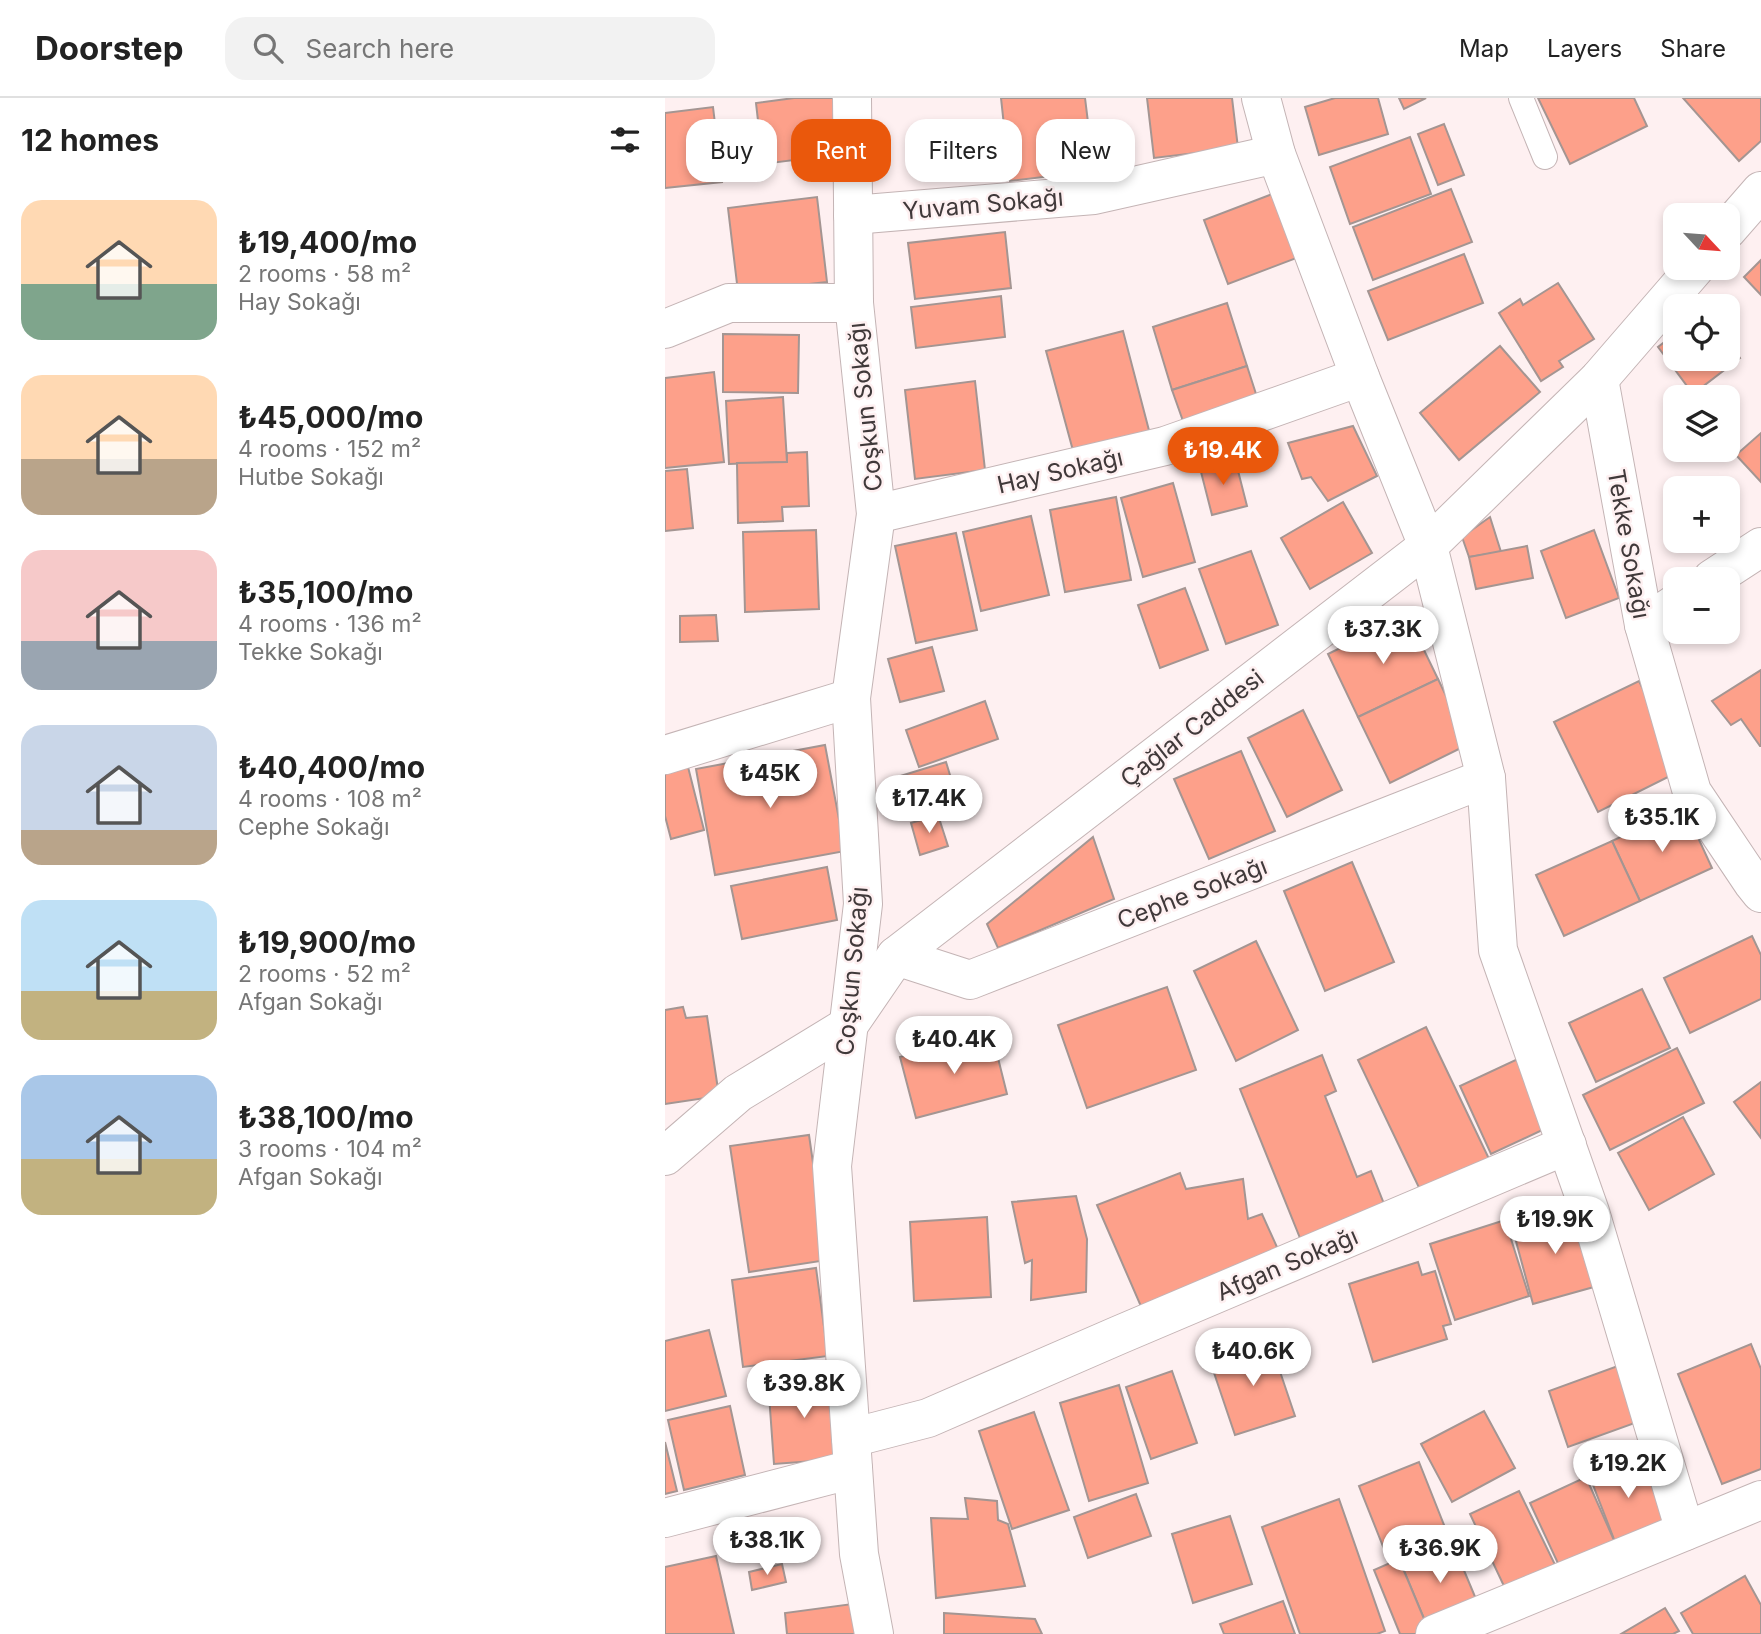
<!DOCTYPE html>
<html lang="en">
<head>
<meta charset="utf-8">
<style>
  :root { --surface:#fff; --page:#f2f2f2; --text:#222; --muted:#767676; --line:#e0e0e0; --accent:#ea580c }
  body { margin:0; font-family:Inter,sans-serif; background:var(--page); color:var(--text); height:100vh; display:flex; flex-direction:column; font-size:26px; white-space:nowrap }
  * { box-sizing:border-box; margin:0 }
  p { font-size:23px; color:var(--muted) }
  .icon { flex:none; width:38px; height:38px; fill:none; stroke:currentColor; stroke-width:2; stroke-linecap:round; stroke-linejoin:round }
  .map { position:relative; flex:1; overflow:hidden }
  .side { display:flex; flex-direction:column; background:var(--surface); width:665px }
  .side>* { flex:none }
  .guide { position:absolute; left:21px; top:21px; width:665px; height:63px; display:flex; gap:14px }
  .needle { width:46px; rotate:116deg }
  .buttons { position:absolute; left:998px; top:105px; display:grid; gap:14px }
  .buttons a { display:grid; place-items:center; width:77px; height:77px; border-radius:14px; background:var(--surface); box-shadow:0 4px 10px #0003; font-size:35px }
  .price { position:absolute; translate:-50% -60px; padding:0 16px; border-radius:24px; background:#fff; color:#222; font-size:23px; line-height:46px; filter:drop-shadow(0 2px 4px #0008) }
  .price::after { content:''; position:absolute; left:50%; top:42px; width:21px; height:16px; margin-left:-10px; background:inherit; clip-path:polygon(0 0,100% 0,50% 100%) }
  .price.selected { background:var(--accent); color:#fff }
  ul { padding:0; list-style:none }
  li { display:flex; align-items:center; gap:21px; height:175px; padding:0 21px }
  li span { display:grid; place-items:center; flex:none; width:196px; height:140px; border-radius:21px; color:#555 }
  li>.icon { margin-inline-start:auto }
  span .icon { width:84px; height:84px; fill:#fffc; stroke-width:1 }
  li b { font-size:30px }
  h2 { display:flex; justify-content:space-between; align-items:center; height:84px; padding:0 21px; font-size:30px }
  .pill { padding:0 24px; border-radius:21px; background:var(--surface); box-shadow:0 4px 10px #0003; font-size:24px; line-height:63px }
  .pill.selected { background:var(--accent); color:#fff }
  header { display:flex; align-items:center; gap:42px; box-sizing:border-box; height:98px; padding:0 35px; background:var(--surface); border-bottom:2px solid var(--line) }
  header strong { font-size:33px }
  nav { display:flex; gap:38px; margin-inline-start:auto; font-size:24px }
  .search { width:490px; height:63px; background:var(--page); display:flex; align-items:center; gap:18px; box-sizing:border-box; padding:0 24px; border-radius:21px; color:var(--muted); font-size:26px }
  main { display:flex; flex:1; min-height:0 }
  .map>svg:first-child { display:block }
  .building { fill:#fda08a; stroke:#a49592; stroke-width:2 }
  .lines { fill:none; stroke-linecap:round; stroke-linejoin:round }
  .service-casing { stroke:#c4b4b5; stroke-width:26 }
  .minor-casing { stroke:#c4b4b5; stroke-width:40 }
  .tertiary-casing { stroke:#c4b4b5; stroke-width:40 }
  .service { stroke:#fff; stroke-width:24 }
  .minor { stroke:#fff; stroke-width:38 }
  .tertiary { stroke:#fff; stroke-width:38 }
  .labels { text-anchor:middle; dominant-baseline:central; stroke-width:5; stroke-linejoin:round; paint-order:stroke }
  .street-label { font-size:24px; fill:#40393a; stroke:#fef0f1 }
</style>
</head>
<body>
<header>
<strong>Doorstep</strong>
<div class="search"><svg class="icon" aria-label="search" viewBox="0 0 24 24"><circle cx="10" cy="10" r="6"/><path d="M15 15l6 6"/></svg>Search here</div>
<nav><a>Map</a><a>Layers</a><a>Share</a></nav>
</header>
<main>
<section class="side">
<h2>12 homes<svg class="icon" aria-label="filters" viewBox="0 0 24 24"><path d="M4 7h16M4 17h16"/><circle cx="9" cy="7" r="2"/><circle cx="15" cy="17" r="2"/></svg></h2>
<ul>
<li><span style="background:linear-gradient(#ffd9b3 60%,#7fa58c 0)"><svg class="icon" aria-label="home" viewBox="0 0 24 24"><path d="M3 11l9-7 9 7M6 9v11h12V9"/></svg></span><div><b>₺19,400/mo</b><p>2 rooms · 58 m²</p><p>Hay Sokağı</p></div></li>
<li><span style="background:linear-gradient(#ffd9b3 60%,#b9a48a 0)"><svg class="icon" aria-label="home" viewBox="0 0 24 24"><path d="M3 11l9-7 9 7M6 9v11h12V9"/></svg></span><div><b>₺45,000/mo</b><p>4 rooms · 152 m²</p><p>Hutbe Sokağı</p></div></li>
<li><span style="background:linear-gradient(#f6c9c9 65%,#9aa5b1 0)"><svg class="icon" aria-label="home" viewBox="0 0 24 24"><path d="M3 11l9-7 9 7M6 9v11h12V9"/></svg></span><div><b>₺35,100/mo</b><p>4 rooms · 136 m²</p><p>Tekke Sokağı</p></div></li>
<li><span style="background:linear-gradient(#c9d6e8 75%,#b9a48a 0)"><svg class="icon" aria-label="home" viewBox="0 0 24 24"><path d="M3 11l9-7 9 7M6 9v11h12V9"/></svg></span><div><b>₺40,400/mo</b><p>4 rooms · 108 m²</p><p>Cephe Sokağı</p></div></li>
<li><span style="background:linear-gradient(#bfe0f5 65%,#c2b280 0)"><svg class="icon" aria-label="home" viewBox="0 0 24 24"><path d="M3 11l9-7 9 7M6 9v11h12V9"/></svg></span><div><b>₺19,900/mo</b><p>2 rooms · 52 m²</p><p>Afgan Sokağı</p></div></li>
<li><span style="background:linear-gradient(#a9c7e8 60%,#c2b280 0)"><svg class="icon" aria-label="home" viewBox="0 0 24 24"><path d="M3 11l9-7 9 7M6 9v11h12V9"/></svg></span><div><b>₺38,100/mo</b><p>3 rooms · 104 m²</p><p>Afgan Sokağı</p></div></li>
</ul>
</section>
<div class="map">
<svg width="1096" height="1536" viewBox="0 0 1096 1536">
  <rect width="100%" height="100%" fill="#fef0f1"/>
  <g class="building">
    <polygon points="129,0 170,0 177,56 98,66 91,5"/>
    <polygon points="336,0 420,0 429,73 345,83"/>
    <polygon points="482,0 567,0 573,50 489,60"/>
    <polygon points="670,0 713,0 723,36 654,57 640,9"/>
    <polygon points="734,0 761,0 739,11"/>
    <polygon points="873,0 969,0 982,28 905,66"/>
    <polygon points="1018,0 1096,0 1096,43 1074,63"/>
    <polygon points="48,9 57,84 0,90 0,15"/>
    <polygon points="779,26 799,77 773,87 753,36"/>
    <polygon points="745,39 766,96 685,126 665,69"/>
    <polygon points="786,91 807,144 708,182 688,129"/>
    <polygon points="618,92 642,156 563,186 539,122"/>
    <polygon points="152,99 162,184 73,194 63,110"/>
    <polygon points="340,134 346,190 250,201 243,145"/>
    <polygon points="799,156 818,205 723,242 703,193"/>
    <polygon points="1096,162 1096,197 1079,179"/>
    <polygon points="893,185 929,241 894,263 898,269 876,283 834,215 855,201 858,207"/>
    <polygon points="336,198 340,239 251,250 246,209"/>
    <polygon points="562,205 582,268 507,292 488,229"/>
    <polygon points="458,233 486,340 410,360 381,253"/>
    <polygon points="58,236 134,237 133,295 58,294"/>
    <polygon points="1010,236 1010,261 1062,261 1062,242 1075,260 1028,296 993,249"/>
    <polygon points="835,248 875,294 794,362 755,315"/>
    <polygon points="582,268 592,299 518,323 507,292"/>
    <polygon points="49,274 59,364 0,370 0,280"/>
    <polygon points="310,283 320,372 250,381 240,292"/>
    <polygon points="118,299 122,364 64,366 61,303"/>
    <polygon points="688,328 712,378 663,403 646,379 637,381 623,345"/>
    <polygon points="1096,335 1096,384 1071,357"/>
    <polygon points="142,354 144,408 117,409 118,423 73,425 72,365 122,364 122,355"/>
    <polygon points="570,361 582,408 547,417 535,370"/>
    <polygon points="22,371 28,430 0,433 0,373"/>
    <polygon points="508,385 530,464 478,479 456,400"/>
    <polygon points="451,399 466,482 400,494 385,412"/>
    <polygon points="678,404 707,455 645,491 616,440"/>
    <polygon points="366,418 384,497 316,513 298,434"/>
    <polygon points="825,419 836,454 804,459 797,439"/>
    <polygon points="151,432 154,511 80,514 78,434"/>
    <polygon points="929,432 954,500 901,520 876,453"/>
    <polygon points="291,435 312,532 251,545 230,448"/>
    <polygon points="862,448 868,480 811,491 804,459"/>
    <polygon points="586,453 613,527 561,546 534,471"/>
    <polygon points="520,490 543,552 495,570 473,507"/>
    <polygon points="51,517 53,543 15,544 15,518"/>
    <polygon points="742,517 773,581 693,619 663,556"/>
    <polygon points="267,549 279,593 235,604 223,561"/>
    <polygon points="1096,572 1096,648 1095,648 1076,621 1066,627 1047,603"/>
    <polygon points="773,581 804,646 725,685 693,619"/>
    <polygon points="974,583 1017,672 933,714 889,624"/>
    <polygon points="320,603 333,641 254,669 241,632"/>
    <polygon points="638,612 677,692 622,719 583,640"/>
    <polygon points="160,647 180,753 50,777 31,671"/>
    <polygon points="576,653 610,733 544,761 509,681"/>
    <polygon points="281,664 292,700 240,716 229,680"/>
    <polygon points="22,665 39,732 6,741 0,718 0,671"/>
    <polygon points="1019,709 1047,770 975,803 947,743"/>
    <polygon points="273,717 283,748 255,757 246,725"/>
    <polygon points="428,739 449,801 333,850 322,826"/>
    <polygon points="947,743 975,803 899,838 871,777"/>
    <polygon points="687,764 729,864 660,893 619,793"/>
    <polygon points="162,769 172,822 77,841 66,788"/>
    <polygon points="1087,838 1096,857 1096,901 1025,935 999,880"/>
    <polygon points="591,843 633,932 571,963 529,873"/>
    <polygon points="502,889 531,972 422,1010 393,927"/>
    <polygon points="977,891 1005,950 931,984 904,925"/>
    <polygon points="18,909 21,920 42,918 54,998 0,1006 0,912"/>
    <polygon points="761,929 826,1065 758,1098 693,962"/>
    <polygon points="327,936 342,996 251,1020 235,959"/>
    <polygon points="1012,950 1039,1005 945,1052 918,997"/>
    <polygon points="657,957 671,993 660,998 692,1079 706,1073 721,1111 637,1145 575,991"/>
    <polygon points="857,959 888,1027 826,1056 795,988"/>
    <polygon points="1096,984 1096,1040 1069,1004"/>
    <polygon points="1018,1019 1049,1076 984,1112 953,1055"/>
    <polygon points="144,1037 162,1162 84,1174 65,1048"/>
    <polygon points="515,1075 521,1091 578,1081 583,1121 597,1116 616,1158 478,1213 432,1107"/>
    <polygon points="411,1098 422,1141 421,1194 366,1202 367,1162 360,1165 347,1104"/>
    <polygon points="899,1110 905,1130 919,1126 936,1187 868,1206 846,1125"/>
    <polygon points="322,1119 326,1199 249,1203 245,1124"/>
    <polygon points="840,1122 864,1198 790,1222 765,1146"/>
    <polygon points="753,1164 757,1177 770,1173 786,1226 778,1228 782,1241 708,1264 684,1186"/>
    <polygon points="151,1170 163,1258 78,1269 67,1182"/>
    <polygon points="44,1232 61,1298 0,1313 0,1243"/>
    <polygon points="605,1244 630,1318 570,1337 545,1263"/>
    <polygon points="1086,1246 1096,1271 1096,1371 1057,1386 1013,1276"/>
    <polygon points="961,1265 981,1321 903,1349 884,1293"/>
    <polygon points="507,1273 532,1345 486,1361 461,1289"/>
    <polygon points="170,1278 175,1361 109,1366 103,1283"/>
    <polygon points="454,1287 483,1385 424,1403 395,1305"/>
    <polygon points="65,1308 80,1377 19,1392 3,1322"/>
    <polygon points="819,1313 850,1370 787,1404 756,1346"/>
    <polygon points="369,1314 404,1412 347,1431 314,1333"/>
    <polygon points="0,1344 12,1393 0,1396"/>
    <polygon points="975,1354 1003,1430 952,1449 923,1374"/>
    <polygon points="754,1364 783,1437 723,1461 694,1388"/>
    <polygon points="921,1379 952,1449 897,1474 865,1405"/>
    <polygon points="854,1393 896,1479 846,1503 805,1416"/>
    <polygon points="471,1396 486,1438 423,1460 409,1419"/>
    <polygon points="300,1400 332,1403 333,1422 343,1426 360,1488 271,1500 266,1420 303,1421"/>
    <polygon points="674,1401 720,1533 712,1536 635,1536 597,1429"/>
    <polygon points="565,1418 587,1486 528,1505 507,1436"/>
    <polygon points="785,1439 816,1513 765,1535 734,1461"/>
    <polygon points="126,1441 127,1459 112,1460 110,1442"/>
    <polygon points="51,1458 69,1536 0,1536 0,1469"/>
    <polygon points="734,1461 765,1535 761,1536 735,1536 709,1472"/>
    <polygon points="117,1466 121,1484 87,1492 84,1474"/>
    <polygon points="1080,1478 1096,1507 1096,1536 1028,1536 1016,1515"/>
    <polygon points="618,1503 630,1536 559,1536 555,1526"/>
    <polygon points="187,1506 191,1536 122,1536 120,1515"/>
    <polygon points="1000,1510 1014,1533 1008,1536 956,1536"/>
    <polygon points="279,1515 370,1521 377,1536 279,1536"/>
  </g>
  <g class="lines">
    <defs>
      <polyline id="service" points="856,0 880,59"/>
      <g id="minor">
        <polyline points="187,0 189,205 211,416 186,600 198,806 167,1068 194,1456 209,1536"/>
        <polyline points="596,0 611,56 695,279 763,448 821,680 833,852 925,1114 1020,1433"/>
        <polyline points="188,117 429,97 611,56"/>
        <polyline points="1062,132 1096,93"/>
        <polyline points="0,231 64,205 189,205"/>
        <polyline points="934,281 979,527 1027,694 1088,785 1096,795"/>
        <polyline points="211,416 500,348 695,279"/>
        <polyline points="1047,481 1096,449"/>
        <polyline points="979,527 1010,506"/>
        <polyline points="0,657 186,600"/>
        <polyline points="231,858 305,882 821,680"/>
        <polyline points="0,1058 73,995 183,928 231,858 763,448 934,281 1030,170"/>
        <polyline points="186,1340 263,1320 454,1237 902,1047"/>
        <polyline points="0,1420 188,1371"/>
      </g>
      <polyline id="tertiary" points="770,1536 1096,1402"/>
    </defs>
    <use href="#service" class="service-casing"/>
    <use href="#minor" class="minor-casing"/>
    <use href="#tertiary" class="tertiary-casing"/>
    <use href="#service" class="service"/>
    <use href="#minor" class="minor"/>
    <use href="#tertiary" class="tertiary"/>
  </g>
  <g class="labels">
    <g class="street-label">
      <text transform="translate(318 106) rotate(-5)">Yuvam Sokağı</text>
      <text transform="translate(200 309) rotate(-96)">Coşkun Sokağı</text>
      <text transform="translate(395 373) rotate(-13)">Hay Sokağı</text>
      <text transform="translate(964 446) rotate(80)">Tekke Sokağı</text>
      <text transform="translate(527 630) rotate(-38)">Çağlar Caddesi</text>
      <text transform="translate(527 795) rotate(-21)">Cephe Sokağı</text>
      <text transform="translate(187 873) rotate(-85)">Coşkun Sokağı</text>
      <text transform="translate(622 1166) rotate(-23)">Afgan Sokağı</text>
    </g>
  </g>
</svg>
<div class="buttons">
<a><svg class="needle" viewBox="-14 -14 28 28"><path d="M0-13l5 13h-10z" fill="#e53935"/><path d="M0 13l5-13h-10z" fill="#767676"/></svg></a>
<a><svg class="icon" aria-label="locate" viewBox="0 0 24 24"><circle cx="12" cy="12" r="6"/><path d="M12 2v4M12 18v4M2 12h4M18 12h4"/></svg></a>
<a><svg class="icon" aria-label="layers" viewBox="0 0 24 24"><path d="M12 4l9 5-9 5-9-5zM3 14l9 5 9-5"/></svg></a>
<a>+</a>
<a>−</a>
</div>
<b class="price selected" style="left:558px;top:389px">₺19.4K</b>
<b class="price" style="left:718px;top:568px">₺37.3K</b>
<b class="price" style="left:105px;top:712px">₺45K</b>
<b class="price" style="left:264px;top:737px">₺17.4K</b>
<b class="price" style="left:997px;top:756px">₺35.1K</b>
<b class="price" style="left:289px;top:978px">₺40.4K</b>
<b class="price" style="left:890px;top:1158px">₺19.9K</b>
<b class="price" style="left:588px;top:1290px">₺40.6K</b>
<b class="price" style="left:139px;top:1322px">₺39.8K</b>
<b class="price" style="left:963px;top:1402px">₺19.2K</b>
<b class="price" style="left:102px;top:1479px">₺38.1K</b>
<b class="price" style="left:775px;top:1487px">₺36.9K</b>
<div class="guide">
<a class="pill">Buy</a>
<a class="pill selected">Rent</a>
<a class="pill">Filters</a>
<a class="pill">New</a>
</div>
</div>
</main>
</body>
</html>
